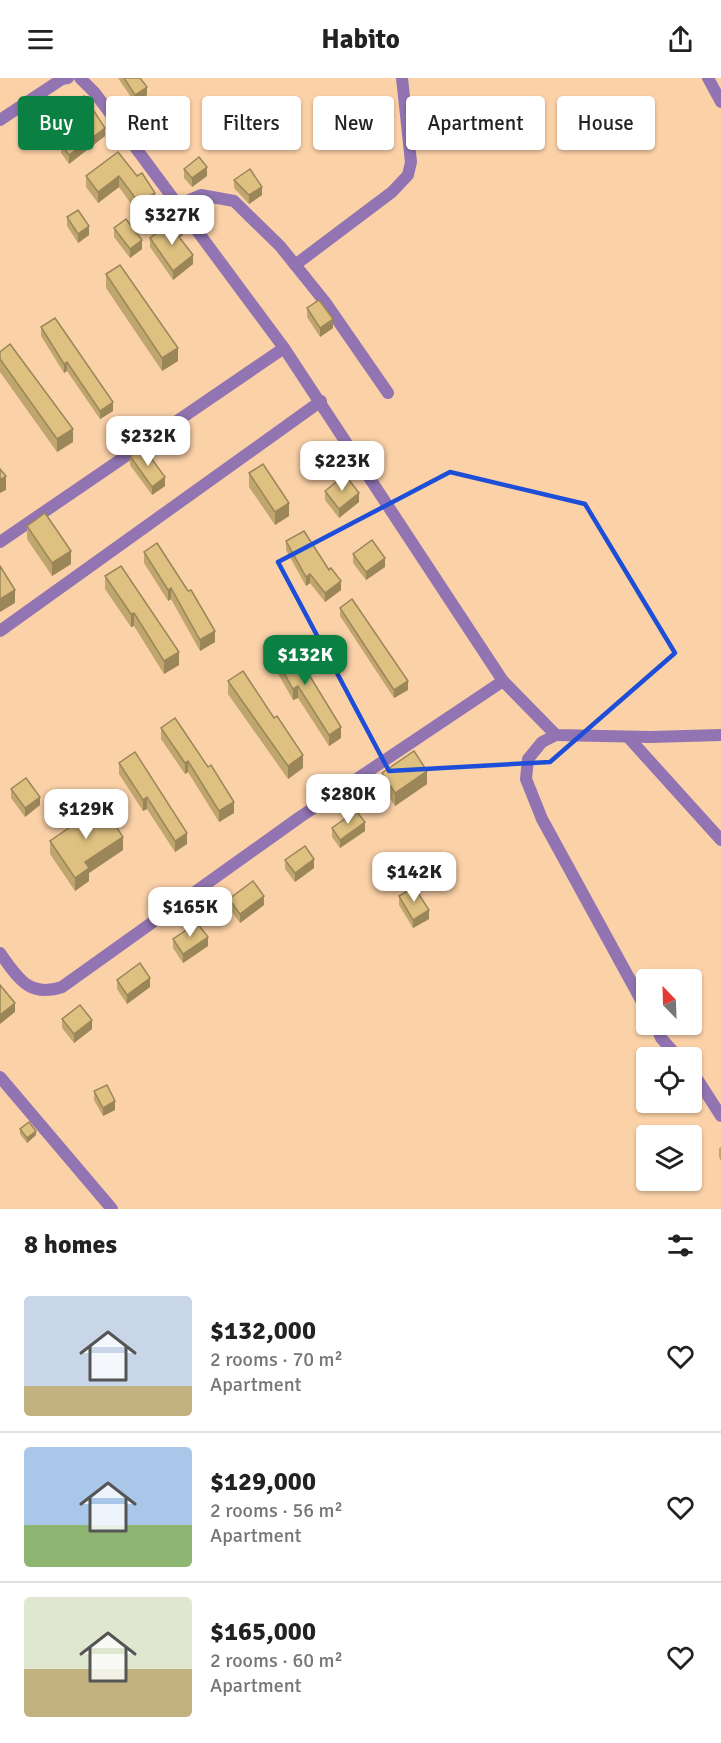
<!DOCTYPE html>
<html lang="en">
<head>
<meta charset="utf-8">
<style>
  :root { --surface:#fff; --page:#f2f2f2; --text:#222; --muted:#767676; --line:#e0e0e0; --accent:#0b8043 }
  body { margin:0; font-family:Signika,sans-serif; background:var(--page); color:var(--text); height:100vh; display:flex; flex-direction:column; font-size:22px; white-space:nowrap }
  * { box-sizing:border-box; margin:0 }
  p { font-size:20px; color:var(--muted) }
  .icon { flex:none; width:33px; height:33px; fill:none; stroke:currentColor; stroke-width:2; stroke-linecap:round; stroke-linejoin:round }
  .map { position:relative; height:1131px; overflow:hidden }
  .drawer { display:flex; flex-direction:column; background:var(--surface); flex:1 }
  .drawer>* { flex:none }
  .banner { position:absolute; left:18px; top:18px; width:686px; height:54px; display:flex; gap:12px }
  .needle { width:39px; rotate:337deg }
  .tools { position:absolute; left:636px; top:891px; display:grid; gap:12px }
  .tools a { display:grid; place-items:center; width:66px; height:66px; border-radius:6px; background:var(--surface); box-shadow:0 2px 4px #0004; font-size:30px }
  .price { position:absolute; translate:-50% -51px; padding:0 14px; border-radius:12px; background:#fff; color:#222; font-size:20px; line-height:39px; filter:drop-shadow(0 2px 3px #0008) }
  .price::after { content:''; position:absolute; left:50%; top:36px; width:18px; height:14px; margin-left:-9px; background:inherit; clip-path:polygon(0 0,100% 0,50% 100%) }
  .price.active { background:var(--accent); color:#fff }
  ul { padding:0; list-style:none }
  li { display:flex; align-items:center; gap:18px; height:150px; padding:0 24px }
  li+li { border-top:2px solid var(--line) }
  li span { display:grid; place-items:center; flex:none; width:168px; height:120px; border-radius:6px; color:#555 }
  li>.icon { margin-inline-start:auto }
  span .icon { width:72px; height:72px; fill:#fffc; stroke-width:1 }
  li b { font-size:26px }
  h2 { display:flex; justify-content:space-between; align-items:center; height:72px; padding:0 24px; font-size:26px }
  .chip { padding:0 21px; border-radius:6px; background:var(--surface); box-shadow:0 2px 4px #0004; font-size:21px; line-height:54px }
  .chip.active { background:var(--accent); color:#fff }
  header { display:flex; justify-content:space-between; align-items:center; height:78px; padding:0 24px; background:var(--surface); font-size:27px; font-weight:700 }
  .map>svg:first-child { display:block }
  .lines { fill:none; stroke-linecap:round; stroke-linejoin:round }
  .minor { stroke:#9174b1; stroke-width:12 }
  .wall { fill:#bfa56e }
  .shaded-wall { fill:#9b865a }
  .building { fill:#dec080; stroke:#9b865a; stroke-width:1.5 }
  .marked { fill:none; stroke:#1d4ed8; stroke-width:4.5; stroke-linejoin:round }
</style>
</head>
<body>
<header><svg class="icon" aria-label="menu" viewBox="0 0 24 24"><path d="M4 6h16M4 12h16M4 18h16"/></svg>Habito<svg class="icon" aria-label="share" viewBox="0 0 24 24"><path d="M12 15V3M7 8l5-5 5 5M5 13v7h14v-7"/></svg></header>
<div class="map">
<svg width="721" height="1131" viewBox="0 0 721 1131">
  <rect width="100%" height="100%" fill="#fbd1a8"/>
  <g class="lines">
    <g class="minor">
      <polyline points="80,0 95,15 284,270 503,603 556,657 650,659 721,657"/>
      <polyline points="708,0 721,24"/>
      <polyline points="0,42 62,1 68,0"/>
      <polyline points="178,127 201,117 234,123 280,168 325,224 388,315"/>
      <polyline points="295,187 392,114 408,97 411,84 402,0"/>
      <polyline points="0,464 284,270"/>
      <polyline points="0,553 321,323"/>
      <polyline points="556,657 542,664 528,681 526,701 542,741 646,931"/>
      <polyline points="628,659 721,762"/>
      <path d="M0,875C18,900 29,920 62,909L300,739L503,603"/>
      <polyline points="655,946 661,960 679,980"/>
      <polyline points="692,993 721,1038"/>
      <polyline points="0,999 112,1131"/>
    </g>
  </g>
  <g class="wall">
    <polygon points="118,0 140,0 147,17 135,25"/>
    <polygon points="50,39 105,58 69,86 61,75 61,66 62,65 50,48"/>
    <polygon points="118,74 155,126 139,137 119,109 98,125 86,109 86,98"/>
    <polygon points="184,91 207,98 192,109 184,100"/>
    <polygon points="234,102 262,117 249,126 234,110"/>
    <polygon points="67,139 89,157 78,165 67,148"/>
    <polygon points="114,150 142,171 130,180 114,159"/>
    <polygon points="150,160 182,162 193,186 173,202 150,169"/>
    <polygon points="106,196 178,283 162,293 106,210"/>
    <polygon points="307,230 333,250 320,259 307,239"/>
    <polygon points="41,249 113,333 100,341 67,293 64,295 41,258"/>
    <polygon points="0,274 73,364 57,374 0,294"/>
    <polygon points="130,378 165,408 152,417 130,387"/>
    <polygon points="249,395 289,438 275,447 249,409"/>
    <polygon points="325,413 359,424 339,440 325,422"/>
    <polygon points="27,448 71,486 52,498 27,461"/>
    <polygon points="286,463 329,492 341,512 325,524 310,505 306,508 286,472"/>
    <polygon points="144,474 215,564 200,573 171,521 168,523 144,485"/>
    <polygon points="353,476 385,489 366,502 353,485"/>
    <polygon points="105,498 179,587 164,596 134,548 131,549 105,511"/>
    <polygon points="340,530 408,612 394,620 340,538"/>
    <polygon points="272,574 341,660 329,668 298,620 293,622 272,585"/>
    <polygon points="228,603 303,690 288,701 228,616"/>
    <polygon points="161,650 234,735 219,744 188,694 185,696 161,661"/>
    <polygon points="119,685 187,766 175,774 147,731 143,733 119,696"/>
    <polygon points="382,695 427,706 395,728 382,708"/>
    <polygon points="11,711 40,727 25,739 11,720"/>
    <polygon points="332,750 365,753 340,770 332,759"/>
    <polygon points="50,763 123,772 89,795 89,803 75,813 50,776"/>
    <polygon points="285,782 314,790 295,804 285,791"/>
    <polygon points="399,818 429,841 413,850 399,827"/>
    <polygon points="229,821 264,827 240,845 229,830"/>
    <polygon points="173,861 208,868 183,885 173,870"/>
    <polygon points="117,902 150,909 127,926 117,911"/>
    <polygon points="62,941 92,951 74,965 62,950"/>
    <polygon points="94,1013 115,1032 103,1038 94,1022"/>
    <polygon points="20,1051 36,1057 27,1065 20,1056"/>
    <polygon points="721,1069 721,1083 719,1079 719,1070"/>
  </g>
  <g class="shaded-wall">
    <polygon points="147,9 147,17 135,25 135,17"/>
    <polygon points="105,50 105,58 69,86 69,77"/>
    <polygon points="207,89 207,98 192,109 192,100"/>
    <polygon points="119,98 119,109 98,125 98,114"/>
    <polygon points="262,109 262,117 249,126 249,117"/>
    <polygon points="155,115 155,126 139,137 139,125"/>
    <polygon points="89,148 89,157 78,165 78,156"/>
    <polygon points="142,162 142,171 130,180 130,171"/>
    <polygon points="193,177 193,186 173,202 173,193"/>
    <polygon points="333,241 333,250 320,259 320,250"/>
    <polygon points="178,270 178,283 162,293 162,280"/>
    <polygon points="67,284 67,293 64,295 64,286"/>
    <polygon points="113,324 113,333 100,341 100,333"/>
    <polygon points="73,351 73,364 57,374 57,361"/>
    <polygon points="6,398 6,412 0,415 0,402"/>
    <polygon points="165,399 165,408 152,417 152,409"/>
    <polygon points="359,415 359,424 339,440 339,431"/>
    <polygon points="289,425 289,438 275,447 275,434"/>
    <polygon points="71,473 71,486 52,498 52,485"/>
    <polygon points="385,480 385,489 366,502 366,494"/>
    <polygon points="310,496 310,505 306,508 306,499"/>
    <polygon points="341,503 341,512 325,524 325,515"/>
    <polygon points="171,510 171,521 168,523 168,512"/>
    <polygon points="15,512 15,525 0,534 0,521"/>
    <polygon points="134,535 134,548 131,549 131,536"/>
    <polygon points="215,553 215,564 200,573 200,562"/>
    <polygon points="179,574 179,587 164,596 164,583"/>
    <polygon points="408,603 408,612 394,620 394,612"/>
    <polygon points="298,608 298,620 293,622 293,611"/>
    <polygon points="341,649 341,660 329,668 329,657"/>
    <polygon points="303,677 303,690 288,701 288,688"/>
    <polygon points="188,683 188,694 185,696 185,685"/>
    <polygon points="427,693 427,706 395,728 395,715"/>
    <polygon points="40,719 40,727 25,739 25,730"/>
    <polygon points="147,719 147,731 143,733 143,722"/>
    <polygon points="234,724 234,735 219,744 219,733"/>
    <polygon points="365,744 365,753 340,770 340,762"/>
    <polygon points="187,755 187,766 175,774 175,763"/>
    <polygon points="123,759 123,772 89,795 89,803 75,813 75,800 85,784"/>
    <polygon points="314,781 314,790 295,804 295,795"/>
    <polygon points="264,818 264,827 240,845 240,836"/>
    <polygon points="429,832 429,841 413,850 413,842"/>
    <polygon points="208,859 208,868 183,885 183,876"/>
    <polygon points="150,900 150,909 127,926 127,917"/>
    <polygon points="15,925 15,934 0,946 0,937"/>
    <polygon points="92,942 92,951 74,965 74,956"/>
    <polygon points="115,1023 115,1032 103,1038 103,1030"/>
    <polygon points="36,1053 36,1057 27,1065 27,1060"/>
  </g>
  <g class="building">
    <polygon points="124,0 140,0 147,9 135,17"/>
    <polygon points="84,18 105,50 69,77 61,66 66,62 50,39"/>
    <polygon points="118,74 137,98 142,95 155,115 139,125 119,98 98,114 86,98"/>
    <polygon points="199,79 207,89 192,100 184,91"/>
    <polygon points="250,91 262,109 249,117 234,102"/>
    <polygon points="78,132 89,148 78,156 67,139"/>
    <polygon points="126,141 142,162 130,171 114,150"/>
    <polygon points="172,144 182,157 179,159 193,177 173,193 150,160"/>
    <polygon points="120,187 178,270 162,280 106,196"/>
    <polygon points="319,222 333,241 320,250 307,230"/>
    <polygon points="55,240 113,324 100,333 67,284 64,286 41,249"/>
    <polygon points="10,266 73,351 57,361 0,281 0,274"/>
    <polygon points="143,369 165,399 152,409 130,378"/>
    <polygon points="263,386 289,425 275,434 249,395"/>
    <polygon points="0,391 6,398 0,402"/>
    <polygon points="345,397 359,415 339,431 325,413"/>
    <polygon points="45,435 71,473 52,485 27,448"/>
    <polygon points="304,453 329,492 331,490 341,503 325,515 310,496 306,499 286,463"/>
    <polygon points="372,462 385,480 366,494 353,476"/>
    <polygon points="157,465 188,513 191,512 215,553 200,562 171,510 168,512 144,474"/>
    <polygon points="0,488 15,512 0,521"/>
    <polygon points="121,488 179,574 164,583 134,535 131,536 105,498"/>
    <polygon points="352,521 408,603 394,612 340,530"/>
    <polygon points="289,564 341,649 329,657 298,608 293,611 272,574"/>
    <polygon points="243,593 274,640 277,638 303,677 288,688 228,603"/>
    <polygon points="175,640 208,689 211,687 234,724 219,733 188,683 185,685 161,650"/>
    <polygon points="414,673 427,693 395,715 382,695"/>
    <polygon points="135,674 187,755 175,763 147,719 143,722 119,685"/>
    <polygon points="26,700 40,719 25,730 11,711"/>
    <polygon points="102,727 123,759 85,784 89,790 75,800 50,763"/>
    <polygon points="356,733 365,744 340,762 332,750"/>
    <polygon points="305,768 314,781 295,795 285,782"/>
    <polygon points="253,803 264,818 240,836 229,821"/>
    <polygon points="414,809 429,832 413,842 399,818"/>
    <polygon points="197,845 208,859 183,876 173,861"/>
    <polygon points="140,885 150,900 127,917 117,902"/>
    <polygon points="0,907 15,925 0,937"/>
    <polygon points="80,927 92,942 74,956 62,941"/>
    <polygon points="107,1007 115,1023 103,1030 94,1013"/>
    <polygon points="29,1044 36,1053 27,1060 20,1051"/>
  </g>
  <path class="marked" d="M450,394L585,426L675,575L550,684L389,693L278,484Z"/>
</svg>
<div class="tools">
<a><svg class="needle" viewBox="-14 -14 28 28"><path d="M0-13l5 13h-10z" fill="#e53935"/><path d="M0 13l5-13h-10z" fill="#767676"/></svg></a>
<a><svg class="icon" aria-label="locate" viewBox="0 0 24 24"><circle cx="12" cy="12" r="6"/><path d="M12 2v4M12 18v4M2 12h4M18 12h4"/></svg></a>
<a><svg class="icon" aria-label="layers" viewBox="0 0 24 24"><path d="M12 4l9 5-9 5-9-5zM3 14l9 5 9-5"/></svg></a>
</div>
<b class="price" style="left:172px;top:168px">$327K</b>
<b class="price" style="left:148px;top:389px">$232K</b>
<b class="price" style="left:342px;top:414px">$223K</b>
<b class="price active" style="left:305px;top:608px">$132K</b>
<b class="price" style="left:348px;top:747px">$280K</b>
<b class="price" style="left:86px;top:762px">$129K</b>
<b class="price" style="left:414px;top:825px">$142K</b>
<b class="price" style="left:190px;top:860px">$165K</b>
<div class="banner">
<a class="chip active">Buy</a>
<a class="chip">Rent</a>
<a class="chip">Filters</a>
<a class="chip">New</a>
<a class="chip">Apartment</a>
<a class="chip">House</a>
</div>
</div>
<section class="drawer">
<h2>8 homes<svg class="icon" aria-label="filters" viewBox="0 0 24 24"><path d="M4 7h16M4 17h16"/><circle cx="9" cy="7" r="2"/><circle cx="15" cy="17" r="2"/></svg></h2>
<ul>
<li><span style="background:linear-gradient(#c9d6e8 75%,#c2b280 0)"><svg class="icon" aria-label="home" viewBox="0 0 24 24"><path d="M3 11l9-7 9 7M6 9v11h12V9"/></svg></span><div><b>$132,000</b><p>2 rooms · 70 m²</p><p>Apartment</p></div><svg class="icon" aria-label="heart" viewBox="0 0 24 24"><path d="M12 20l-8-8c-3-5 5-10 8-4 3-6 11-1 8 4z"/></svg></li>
<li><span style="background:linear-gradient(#a9c7e8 65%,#8fb573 0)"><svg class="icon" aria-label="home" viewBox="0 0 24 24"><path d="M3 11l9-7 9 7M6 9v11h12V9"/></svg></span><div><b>$129,000</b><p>2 rooms · 56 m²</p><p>Apartment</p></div><svg class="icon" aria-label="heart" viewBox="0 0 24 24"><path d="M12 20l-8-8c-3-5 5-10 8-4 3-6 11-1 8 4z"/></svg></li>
<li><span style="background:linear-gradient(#dfe7d0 60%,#c2b280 0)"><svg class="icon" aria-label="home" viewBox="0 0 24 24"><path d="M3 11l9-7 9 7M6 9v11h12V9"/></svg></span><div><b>$165,000</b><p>2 rooms · 60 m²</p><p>Apartment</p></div><svg class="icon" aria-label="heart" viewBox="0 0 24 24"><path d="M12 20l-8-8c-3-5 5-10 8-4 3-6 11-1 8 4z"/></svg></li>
</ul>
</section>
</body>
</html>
